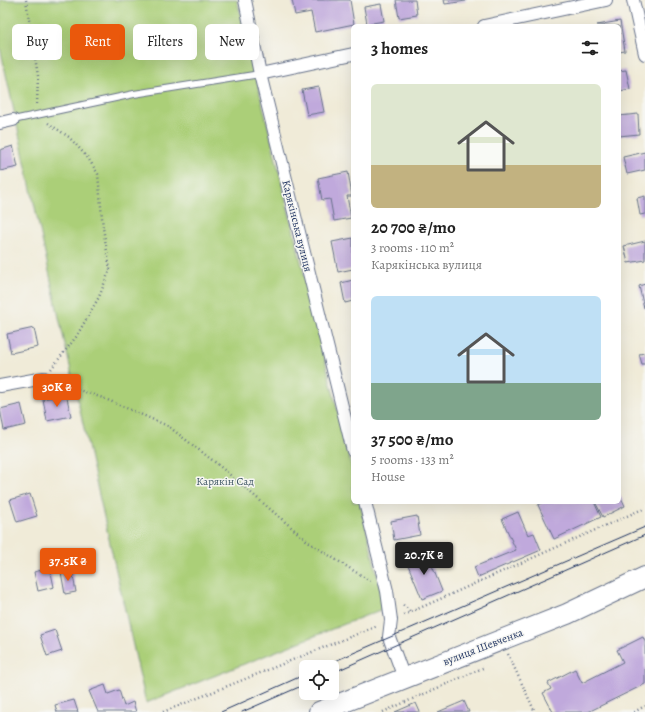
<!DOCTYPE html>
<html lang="en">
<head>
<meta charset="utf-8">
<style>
  :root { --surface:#fff; --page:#f2f2f2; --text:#222; --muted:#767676; --accent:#ea580c }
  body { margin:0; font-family:Alegreya,serif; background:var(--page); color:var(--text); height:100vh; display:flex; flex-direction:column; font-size:15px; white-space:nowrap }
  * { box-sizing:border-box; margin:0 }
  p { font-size:13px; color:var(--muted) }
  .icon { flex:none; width:22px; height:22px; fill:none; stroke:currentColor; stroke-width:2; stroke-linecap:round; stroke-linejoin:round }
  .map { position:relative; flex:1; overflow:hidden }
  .details { position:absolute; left:351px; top:24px; width:270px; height:480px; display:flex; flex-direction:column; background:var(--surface); border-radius:6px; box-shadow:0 4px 16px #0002 }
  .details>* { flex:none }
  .top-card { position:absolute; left:12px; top:24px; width:279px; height:36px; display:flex; gap:8px }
  .buttons { position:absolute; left:299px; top:660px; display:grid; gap:8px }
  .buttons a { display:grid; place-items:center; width:40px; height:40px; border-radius:6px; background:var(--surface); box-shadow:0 4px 16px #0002; font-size:20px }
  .price { position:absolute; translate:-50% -34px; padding:0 9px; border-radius:4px; background:var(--accent); color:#fff; font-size:13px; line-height:26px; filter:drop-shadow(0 1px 2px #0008) }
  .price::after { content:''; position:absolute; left:50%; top:24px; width:12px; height:9px; margin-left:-6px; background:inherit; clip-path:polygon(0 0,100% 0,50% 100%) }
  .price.current { background:#222; color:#fff }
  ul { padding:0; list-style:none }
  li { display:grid; align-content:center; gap:8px; height:212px; padding:0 20px }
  li span { display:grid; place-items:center; height:124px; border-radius:6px; color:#555 }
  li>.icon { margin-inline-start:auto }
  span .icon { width:72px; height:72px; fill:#fffc; stroke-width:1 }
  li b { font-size:17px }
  h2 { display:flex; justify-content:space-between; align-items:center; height:48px; padding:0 20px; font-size:17px }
  .tag { padding:0 14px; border-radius:6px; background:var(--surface); box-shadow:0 4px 16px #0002; font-size:14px; line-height:36px }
  .tag.current { background:var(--accent); color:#fff }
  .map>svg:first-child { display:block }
  .green { fill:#abcf78; stroke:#637f6b }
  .building { fill:#c0a9dc }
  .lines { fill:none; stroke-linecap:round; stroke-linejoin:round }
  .service-casing { stroke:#667189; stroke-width:8 }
  .minor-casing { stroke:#667189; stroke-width:14 }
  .primary-casing { stroke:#667189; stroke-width:22 }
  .path { stroke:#667189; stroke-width:2.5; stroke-dasharray:1 3; stroke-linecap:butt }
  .service { stroke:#fff; stroke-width:6 }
  .minor { stroke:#fff; stroke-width:12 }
  .primary { stroke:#fff; stroke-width:20 }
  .tram { stroke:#1b2f5e; stroke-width:1 }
  .labels { text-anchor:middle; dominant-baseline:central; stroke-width:3; stroke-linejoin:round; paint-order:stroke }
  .street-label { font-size:11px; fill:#1b2f5e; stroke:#f6f6f2 }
  .park-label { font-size:11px; fill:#3f5764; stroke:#f6f6f2 }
</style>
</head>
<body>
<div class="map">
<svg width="645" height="712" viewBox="0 0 645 712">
  <rect width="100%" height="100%" fill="#f6f6f2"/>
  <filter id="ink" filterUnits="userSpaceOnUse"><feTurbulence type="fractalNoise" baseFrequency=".025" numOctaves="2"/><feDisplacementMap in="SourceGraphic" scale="8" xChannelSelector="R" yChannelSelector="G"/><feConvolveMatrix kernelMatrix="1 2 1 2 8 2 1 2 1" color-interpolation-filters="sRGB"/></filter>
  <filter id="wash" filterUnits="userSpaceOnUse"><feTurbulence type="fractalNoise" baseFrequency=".012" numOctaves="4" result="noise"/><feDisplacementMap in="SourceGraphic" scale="16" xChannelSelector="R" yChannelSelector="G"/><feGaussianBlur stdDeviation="0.9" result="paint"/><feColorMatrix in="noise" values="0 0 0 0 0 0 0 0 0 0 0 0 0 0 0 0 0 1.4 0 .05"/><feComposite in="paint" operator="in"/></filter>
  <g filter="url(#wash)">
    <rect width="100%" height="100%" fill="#f0ebd8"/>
    <polygon class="green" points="0,0 237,0 353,474 353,502 360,502 385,608 146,703 60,322 0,47"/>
    <g id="blocks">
      <g class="building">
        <polygon points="292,0 350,0 354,24 315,32 311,12 295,15"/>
        <polygon points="396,0 415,0 417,15 399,18"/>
        <polygon points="444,0 466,0 466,1 445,4"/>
        <polygon points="381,4 384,21 367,24 364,7"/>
        <polygon points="620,21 625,51 619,52 619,26 597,25"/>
        <polygon points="626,70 630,89 619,91 619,71"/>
        <polygon points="319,87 324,112 307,115 302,90"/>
        <polygon points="638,114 639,134 619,136 619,116"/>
        <polygon points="13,146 18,167 0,171 0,150"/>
        <polygon points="645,152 645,170 627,174 623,157"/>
        <polygon points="348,172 352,196 347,196 351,218 334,221 330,199 322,200 318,178"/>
        <polygon points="645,196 645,214 640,215 637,198"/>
        <polygon points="353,238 353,269 338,272 332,242"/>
        <polygon points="645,241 645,260 628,263 624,246"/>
        <polygon points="353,280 353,301 345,303 341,283"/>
        <polygon points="645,284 645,308 644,308 639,286"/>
        <polygon points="34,328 38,347 11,353 7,334"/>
        <polygon points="645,353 645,364 642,364 639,354"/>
        <polygon points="66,394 71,416 47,421 43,399"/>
        <polygon points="21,404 26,425 4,430 0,409"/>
        <polygon points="619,493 625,506 603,517 595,502 619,502"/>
        <polygon points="30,494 37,516 17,522 10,500"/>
        <polygon points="545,502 594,502 601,517 554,539 538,505"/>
        <polygon points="518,512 528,535 534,533 541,550 478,577 474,567 516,550 502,519"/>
        <polygon points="417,516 420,535 394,540 391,521"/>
        <polygon points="427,553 442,591 422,599 406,560"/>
        <polygon points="50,568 54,587 38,591 34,572"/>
        <polygon points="72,570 76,592 65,594 61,572"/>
        <polygon points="55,630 62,651 47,656 40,635"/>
        <polygon points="643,637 645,642 645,684 588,712 553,712 543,693 551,689 548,683 575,669 582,683 623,662 617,650"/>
        <polygon points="105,685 108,694 119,690 124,706 133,702 136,712 98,712 89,691"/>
        <polygon points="74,700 78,712 57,712 55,705"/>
        <polygon points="464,701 469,712 438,712"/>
        <polygon points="416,703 420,712 395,712"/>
      </g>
    </g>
  </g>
  <g filter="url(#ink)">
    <use href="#blocks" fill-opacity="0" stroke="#667189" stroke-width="1"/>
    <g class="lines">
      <defs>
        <polyline id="service" points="13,120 134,94 260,74"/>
        <g id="minor">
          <polyline points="245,0 260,74 353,451"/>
          <polyline points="633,0 645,54"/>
          <polyline points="484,26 606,0"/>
          <polyline points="260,74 353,54"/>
          <polyline points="0,123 13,120"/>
          <polyline points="0,386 44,378"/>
          <polyline points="365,502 387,591 391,620 389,637 404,678"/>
        </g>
        <polyline id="primary" points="319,712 567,614 645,577"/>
      </defs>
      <use href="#service" class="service-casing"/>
      <use href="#minor" class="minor-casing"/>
      <use href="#primary" class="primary-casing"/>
      <g class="path">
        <polyline points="26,0 38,76 37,104"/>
        <polyline points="48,123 69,137 88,158 98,174 103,228 110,269 99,297 76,337 51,369"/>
        <polyline points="55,382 103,398 168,426 216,463 311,544 370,581"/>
        <polyline points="403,605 411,612"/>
        <polyline points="404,615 645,508"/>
        <polyline points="508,654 535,712"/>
        <polyline points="163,712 377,626"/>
        <polyline points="383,712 485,667"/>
        <polyline points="634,712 645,706"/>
      </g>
      <use href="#service" class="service"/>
      <use href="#minor" class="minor"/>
      <use href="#primary" class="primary"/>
      <g class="tram">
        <polyline points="321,667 645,527"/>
        <polyline points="332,673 645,535"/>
        <polyline points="221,712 306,674"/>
        <polyline points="242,712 306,684"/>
      </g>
    </g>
  </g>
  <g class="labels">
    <g class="street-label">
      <text transform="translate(297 226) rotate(76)">Карякінська вулиця</text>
      <text transform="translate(483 647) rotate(-21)">вулиця Шевченка</text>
    </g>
    <g class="park-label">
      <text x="225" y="481">Карякін Сад</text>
    </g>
  </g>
</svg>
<div class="buttons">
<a><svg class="icon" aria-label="locate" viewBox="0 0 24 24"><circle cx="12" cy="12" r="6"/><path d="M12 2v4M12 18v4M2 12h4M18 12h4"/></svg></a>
</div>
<b class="price" style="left:57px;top:408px">30K ₴</b>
<b class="price current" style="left:424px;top:576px">20.7K ₴</b>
<b class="price" style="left:68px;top:582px">37.5K ₴</b>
<div class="top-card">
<a class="tag">Buy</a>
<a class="tag current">Rent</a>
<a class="tag">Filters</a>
<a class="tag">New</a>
</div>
<section class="details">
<h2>3 homes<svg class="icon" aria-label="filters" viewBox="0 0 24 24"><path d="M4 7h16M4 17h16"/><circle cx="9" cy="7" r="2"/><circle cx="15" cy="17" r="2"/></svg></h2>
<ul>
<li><span style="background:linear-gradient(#dfe7d0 65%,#c2b280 0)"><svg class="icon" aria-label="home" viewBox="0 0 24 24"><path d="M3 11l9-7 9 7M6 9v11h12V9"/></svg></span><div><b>20 700 ₴/mo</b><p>3 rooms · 110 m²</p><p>Карякінська вулиця</p></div></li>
<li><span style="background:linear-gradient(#bfe0f5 70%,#7fa58c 0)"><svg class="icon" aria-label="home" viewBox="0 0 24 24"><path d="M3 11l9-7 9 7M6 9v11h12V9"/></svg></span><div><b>37 500 ₴/mo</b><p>5 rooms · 133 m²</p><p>House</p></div></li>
</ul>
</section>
</div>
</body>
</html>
